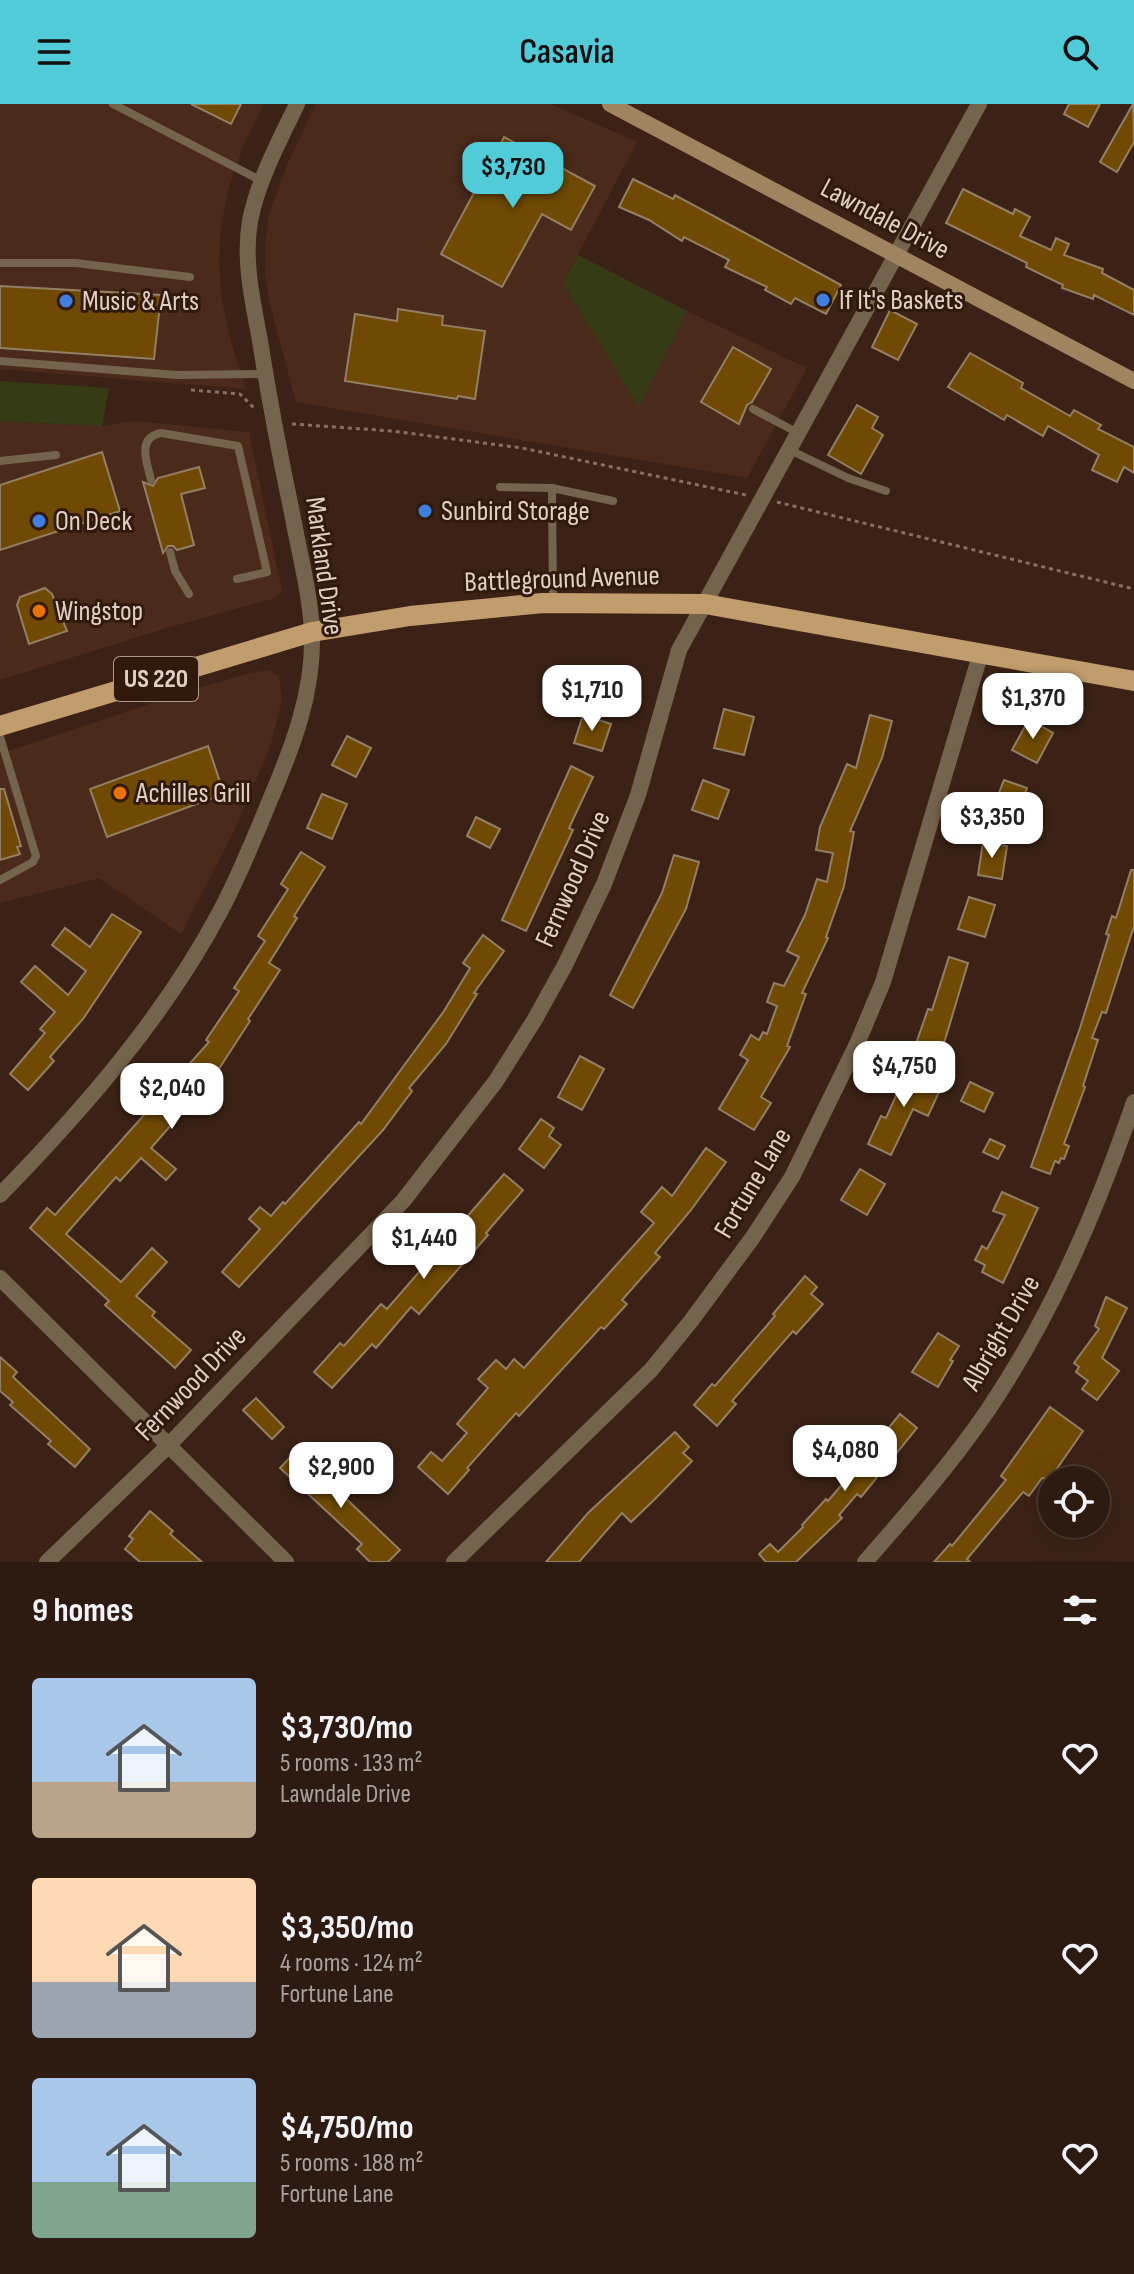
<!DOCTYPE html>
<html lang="en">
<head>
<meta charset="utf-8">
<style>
  :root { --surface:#2d1a10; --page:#352319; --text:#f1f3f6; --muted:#a7a19f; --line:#483830; --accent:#52cbd9 }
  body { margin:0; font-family:"Sofia Sans Condensed",sans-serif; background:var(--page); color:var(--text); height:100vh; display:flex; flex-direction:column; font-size:30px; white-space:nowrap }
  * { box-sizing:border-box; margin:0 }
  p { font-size:26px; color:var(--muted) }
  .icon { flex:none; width:44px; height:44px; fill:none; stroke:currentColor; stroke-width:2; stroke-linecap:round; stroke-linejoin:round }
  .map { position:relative; height:1458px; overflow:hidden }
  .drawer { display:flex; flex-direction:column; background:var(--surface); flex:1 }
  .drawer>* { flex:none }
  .tools { position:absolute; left:1038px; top:1362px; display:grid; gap:16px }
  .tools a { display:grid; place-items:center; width:72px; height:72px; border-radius:50%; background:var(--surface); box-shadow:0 8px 32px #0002,0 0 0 2px var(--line); font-size:40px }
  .price { position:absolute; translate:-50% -68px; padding:0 18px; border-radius:16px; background:#fff; color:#222; font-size:26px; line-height:52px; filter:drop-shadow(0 2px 4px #0008) }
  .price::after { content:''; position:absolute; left:50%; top:48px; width:24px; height:18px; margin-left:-12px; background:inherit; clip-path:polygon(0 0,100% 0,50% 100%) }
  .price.selected { background:var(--accent); color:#111 }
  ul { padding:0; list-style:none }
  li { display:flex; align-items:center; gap:24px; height:200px; padding:0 32px }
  li span { display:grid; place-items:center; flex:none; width:224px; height:160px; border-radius:8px; color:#555 }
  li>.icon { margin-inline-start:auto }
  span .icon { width:96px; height:96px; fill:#fffc; stroke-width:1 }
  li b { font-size:34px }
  h2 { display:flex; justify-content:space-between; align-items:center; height:96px; padding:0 32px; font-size:34px }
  header { display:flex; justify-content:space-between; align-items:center; height:104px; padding:0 32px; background:var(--accent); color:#111; font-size:36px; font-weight:600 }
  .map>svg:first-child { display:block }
  .built { fill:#4a2a1a }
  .green { fill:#353c15 }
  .building { fill:#704a04; stroke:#927f65; stroke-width:2 }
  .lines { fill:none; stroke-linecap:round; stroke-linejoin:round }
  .path { stroke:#867066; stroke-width:3; stroke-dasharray:4 4; stroke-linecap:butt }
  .lane { stroke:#75644d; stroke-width:8 }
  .street { stroke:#75644d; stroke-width:16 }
  .secondary { stroke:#a0845f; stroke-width:16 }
  .primary { stroke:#c19d6d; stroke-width:20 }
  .shop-dot { fill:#3f7fe0; stroke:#31190c; stroke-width:3 }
  .food-dot { fill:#e8710a; stroke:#31190c; stroke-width:3 }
  .labels { text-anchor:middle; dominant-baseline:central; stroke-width:6; stroke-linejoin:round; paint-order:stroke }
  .shield { fill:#31190c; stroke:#ac988e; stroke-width:2 }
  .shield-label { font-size:26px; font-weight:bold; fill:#e0cfc6 }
  .street-label { font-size:28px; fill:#e0cfc6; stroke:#31190c }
  .poi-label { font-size:28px; fill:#e0cfc6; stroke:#31190c; text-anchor:start }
</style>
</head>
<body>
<header><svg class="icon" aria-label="menu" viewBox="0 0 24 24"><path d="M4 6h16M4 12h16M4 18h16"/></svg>Casavia<svg class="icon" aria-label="search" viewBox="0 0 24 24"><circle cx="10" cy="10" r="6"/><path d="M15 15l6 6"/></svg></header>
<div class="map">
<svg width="1134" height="1458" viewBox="0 0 1134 1458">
  <rect width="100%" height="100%" fill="#3c2216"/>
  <g class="built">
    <polygon points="0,0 264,0 244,40 229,82 221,121 219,157 222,197 230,234 246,285 0,265"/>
    <polygon points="316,0 551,0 637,38 563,179 639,302 687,207 807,264 747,374 296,298 270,201 265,171 265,139 269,110 288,58"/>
    <polygon points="0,317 102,322 135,317 249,328 282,487 275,494 167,524 0,576"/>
    <polygon points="268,566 279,572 282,595 270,643 235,725 181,830 99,774 0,799 0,650 170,593 246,570"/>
  </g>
  <g class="green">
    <polygon points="578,151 687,207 639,303 563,179"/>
    <polygon points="0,277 109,284 102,322 0,317"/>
  </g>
  <g class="building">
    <polygon points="191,0 241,0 231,20"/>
    <polygon points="1069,0 1100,0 1088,23 1064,10"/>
    <polygon points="1133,0 1134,38 1117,68 1100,58"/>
    <polygon points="504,33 595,82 571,126 542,110 502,183 441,150"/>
    <polygon points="633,75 673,95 675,91 841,181 826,210 795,194 791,200 765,186 767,183 725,163 729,156 684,133 682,137 649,116 619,103"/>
    <polygon points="963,85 1013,110 1015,105 1030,113 1020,132 1051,146 1056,134 1069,140 1064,151 1103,165 1102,169 1134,186 1134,211 1094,191 1093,195 1062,184 1063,181 1026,163 1027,159 946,119"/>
    <polygon points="0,182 161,191 154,255 0,244"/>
    <polygon points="398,205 443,212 442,221 485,227 475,295 458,292 457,295 345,277 355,210 397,217"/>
    <polygon points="890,206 917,220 898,256 872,243"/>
    <polygon points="733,243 771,265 752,298 747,301 739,320 701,298"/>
    <polygon points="970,249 1023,279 1021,284 1070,312 1074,306 1101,321 1098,325 1134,343 1134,369 1124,363 1117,378 1092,366 1099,351 1048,322 1043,332 1007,311 1004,316 948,283"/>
    <polygon points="857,301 878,313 872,324 883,331 861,370 828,351"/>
    <polygon points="102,348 120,407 0,446 0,381"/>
    <polygon points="199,363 205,384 181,390 194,441 177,446 173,442 168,442 163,449 143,378 153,382 158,374"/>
    <polygon points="45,484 52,490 67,527 29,540 17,501 20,493"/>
    <polygon points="724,605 754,613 744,651 714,644"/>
    <polygon points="583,611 611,620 602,647 574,639"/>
    <polygon points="870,611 892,617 882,654 850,727 854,728 844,782 826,833 828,834 802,889 806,890 787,942 790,943 761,993 771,999 754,1026 719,1005 748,956 740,951 751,931 759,936 763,928 767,930 777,902 767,898 774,879 784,882 799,853 787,847 805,811 817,775 827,778 833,749 816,746 820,723 847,660 856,664"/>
    <polygon points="1029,615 1053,629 1037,659 1012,646"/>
    <polygon points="347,632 371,644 356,673 332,661"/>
    <polygon points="208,642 224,690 107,733 90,685"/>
    <polygon points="571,662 593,673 569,724 573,726 526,827 502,816"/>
    <polygon points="703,676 729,686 718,715 692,706"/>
    <polygon points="1004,676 1027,684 1013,721 990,712"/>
    <polygon points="0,685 4,685 21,742 17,743 20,750 0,756"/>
    <polygon points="322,690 347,700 332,735 307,724"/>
    <polygon points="476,713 500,725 490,744 467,732"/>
    <polygon points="983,738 1007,742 1002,775 978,771"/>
    <polygon points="301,748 325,763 294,812 297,814 269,859 280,866 248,915 250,917 215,971 151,1044 176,1065 166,1076 141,1054 120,1077 116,1073 66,1130 121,1178 152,1144 167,1158 136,1192 155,1208 152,1212 191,1246 175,1264 105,1201 109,1197 30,1124 47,1104 55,1111 209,938 206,936 239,887 234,884 265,837 258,832 288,785 281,780"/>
    <polygon points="674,751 699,758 686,805 633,904 610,891 662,789"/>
    <polygon points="1131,766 1134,766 1134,822 1106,909 1102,908 1092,934 1098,936 1083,982 1085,983 1064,1040 1069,1042 1064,1055 1061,1054 1059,1059 1055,1057 1050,1070 1031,1063 1080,924 1109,831 1106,830 1112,812 1116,814"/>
    <polygon points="969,793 995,801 985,833 958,825"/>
    <polygon points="112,810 141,828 83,915 50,953 54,957 28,986 10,970 45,929 40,925 55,908 21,878 35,862 68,891 86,867 52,841 65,824 90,843"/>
    <polygon points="483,831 504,847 474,889 477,890 446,940 409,984 412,987 383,1026 239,1183 222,1168 260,1125 249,1115 260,1103 271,1112 283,1098 285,1100 359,1018 361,1020 444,907 470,864 463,859"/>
    <polygon points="949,853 968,859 942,946 917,937 928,905 932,906"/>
    <polygon points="580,952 604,965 582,1006 558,993"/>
    <polygon points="910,961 932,971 927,983 939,988 928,1012 913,1005 891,1051 868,1040 881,1012 886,1014"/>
    <polygon points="970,978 993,989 984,1008 961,997"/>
    <polygon points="541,1015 554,1024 549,1032 561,1041 544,1064 519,1045"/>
    <polygon points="990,1035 1005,1042 998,1055 983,1048"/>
    <polygon points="706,1044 726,1058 691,1106 655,1149 660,1153 622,1196 627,1200 604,1225 601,1223 519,1312 516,1309 467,1364 469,1366 448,1390 418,1363 431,1348 442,1357 467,1329 457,1320 488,1284 478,1275 496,1256 506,1265 514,1255 524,1264 654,1119 641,1108 662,1083 672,1092"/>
    <polygon points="860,1065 885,1080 867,1111 841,1096"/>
    <polygon points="504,1070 523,1086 486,1129 488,1131 419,1210 411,1203 376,1244 372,1240 332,1284 314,1268 340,1239 344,1242 381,1200 387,1205"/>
    <polygon points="1002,1088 1038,1104 1003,1179 982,1168 985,1161 975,1156 982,1142 987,1145 1005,1111 993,1107"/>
    <polygon points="805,1172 817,1183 811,1190 823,1200 796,1230 793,1227 732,1297 736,1300 717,1322 694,1301 712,1280 715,1282 775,1212 773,1210"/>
    <polygon points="1106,1193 1127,1204 1102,1254 1119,1267 1097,1296 1082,1285 1088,1277 1076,1268 1079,1263 1074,1259 1099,1225 1095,1222"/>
    <polygon points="938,1229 959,1242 950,1256 953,1257 938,1283 912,1268"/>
    <polygon points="0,1253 17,1268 13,1273 90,1345 75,1363 48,1340 51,1337 10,1301 13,1298 0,1287"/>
    <polygon points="256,1294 284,1323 272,1335 243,1306"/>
    <polygon points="1050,1303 1083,1327 1056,1366 1070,1376 1042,1374 1029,1392 1023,1388 967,1455 970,1458 934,1458 950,1440 952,1442 1006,1376 1001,1372"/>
    <polygon points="900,1310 917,1324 861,1393 857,1390 839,1411 842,1414 796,1458 766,1458 759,1450 770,1440 778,1448 803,1423 802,1421 826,1395 828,1397 878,1338 872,1334 881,1322 887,1326"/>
    <polygon points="675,1328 689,1343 683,1349 692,1357 655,1395 631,1418 622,1409 579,1458 546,1458 588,1409"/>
    <polygon points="296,1347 400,1446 388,1458 370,1458 357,1445 362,1440 280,1364"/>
    <polygon points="150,1407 173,1427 170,1430 202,1458 140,1458 125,1445 133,1435 129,1432"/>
  </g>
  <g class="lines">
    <g class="path">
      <polyline points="191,286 240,290 254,304"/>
      <polyline points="292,320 392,327 522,344 746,391"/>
      <polyline points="777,398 1134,485"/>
    </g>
    <g class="lane">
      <polyline points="113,0 262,77"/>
      <polyline points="0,159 76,159 190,173"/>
      <polyline points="0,257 177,271 265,270"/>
      <polyline points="753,305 798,329"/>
      <polyline points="790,346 848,374 886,387"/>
      <polyline points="0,357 56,351"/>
      <path d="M151,376C147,358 136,334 161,329L238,342L267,468L237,475"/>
      <polyline points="500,383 552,384"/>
      <polyline points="170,448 175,467 189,490"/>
      <polyline points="553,498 552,384 613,397"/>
      <polyline points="0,633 36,752 33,758 0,776"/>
    </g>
    <g class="street">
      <path d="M0,1091C83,1006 165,912 221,806C240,770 255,733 270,696C293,642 314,588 312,528C310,488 299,448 292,409C280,352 269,294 260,237C253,198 243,157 250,117C258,76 279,38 297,0"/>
      <polyline points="0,1174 286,1458"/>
      <polyline points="47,1458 168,1342 403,1097 496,977 535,915 565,861 604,780 638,691 679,546 979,0"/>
      <polyline points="454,1458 651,1266 691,1217 753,1133 792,1073 857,940 883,878 981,548"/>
      <path d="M865,1458C908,1409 951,1360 988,1306C1052,1211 1097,1106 1134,998"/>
    </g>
    <polyline class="secondary" points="610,0 1134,277"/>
    <polyline class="primary" points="0,622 312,528 410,512 543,499 705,500 1134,577"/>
  </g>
  <g class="shop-dot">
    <circle cx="823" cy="196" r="8"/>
    <circle cx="66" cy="197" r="8"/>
    <circle cx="425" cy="407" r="8"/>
    <circle cx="39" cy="417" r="8"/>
  </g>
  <g class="food-dot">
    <circle cx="39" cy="507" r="8"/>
    <circle cx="120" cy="689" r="8"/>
  </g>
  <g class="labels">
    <rect class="shield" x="114" y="553" width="84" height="44" rx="6"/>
    <g class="shield-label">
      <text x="156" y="575">US 220</text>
    </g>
    <g class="street-label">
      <text transform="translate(885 115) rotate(28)">Lawndale Drive</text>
      <text transform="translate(324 462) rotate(82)">Markland Drive</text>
      <text transform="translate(562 475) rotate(-2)">Battleground Avenue</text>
      <text transform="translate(573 775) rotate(-66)">Fernwood Drive</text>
      <text transform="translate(753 1079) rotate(-59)">Fortune Lane</text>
      <text transform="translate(1001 1229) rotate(-60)">Albright Drive</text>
      <text transform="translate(191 1280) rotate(-46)">Fernwood Drive</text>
    </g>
    <g class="poi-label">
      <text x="839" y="196">If It's Baskets</text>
      <text x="82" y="197">Music &amp; Arts</text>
      <text x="441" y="407">Sunbird Storage</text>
      <text x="55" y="417">On Deck</text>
      <text x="55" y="507">Wingstop</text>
      <text x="136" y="689">Achilles Grill</text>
    </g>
  </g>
</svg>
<div class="tools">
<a><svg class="icon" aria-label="locate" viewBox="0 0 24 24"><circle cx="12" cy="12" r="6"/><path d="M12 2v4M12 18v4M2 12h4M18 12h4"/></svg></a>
</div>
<b class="price selected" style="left:513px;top:106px">$3,730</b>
<b class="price" style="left:592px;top:629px">$1,710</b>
<b class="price" style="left:1033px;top:637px">$1,370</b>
<b class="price" style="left:992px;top:756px">$3,350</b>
<b class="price" style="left:904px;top:1005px">$4,750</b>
<b class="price" style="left:172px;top:1027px">$2,040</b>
<b class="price" style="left:424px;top:1177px">$1,440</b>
<b class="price" style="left:845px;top:1389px">$4,080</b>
<b class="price" style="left:341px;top:1406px">$2,900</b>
</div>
<section class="drawer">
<h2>9 homes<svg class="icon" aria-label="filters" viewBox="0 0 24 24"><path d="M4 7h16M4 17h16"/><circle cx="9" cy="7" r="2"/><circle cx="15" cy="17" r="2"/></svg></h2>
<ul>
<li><span style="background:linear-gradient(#a9c7e8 65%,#b9a48a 0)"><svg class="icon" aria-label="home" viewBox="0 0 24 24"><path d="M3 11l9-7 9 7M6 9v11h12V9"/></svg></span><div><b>$3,730/mo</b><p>5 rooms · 133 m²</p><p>Lawndale Drive</p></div><svg class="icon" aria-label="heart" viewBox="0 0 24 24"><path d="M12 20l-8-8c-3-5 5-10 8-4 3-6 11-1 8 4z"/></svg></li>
<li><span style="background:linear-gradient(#ffd9b3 65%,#9aa5b1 0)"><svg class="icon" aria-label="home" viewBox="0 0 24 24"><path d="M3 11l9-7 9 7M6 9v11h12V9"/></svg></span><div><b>$3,350/mo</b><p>4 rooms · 124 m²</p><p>Fortune Lane</p></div><svg class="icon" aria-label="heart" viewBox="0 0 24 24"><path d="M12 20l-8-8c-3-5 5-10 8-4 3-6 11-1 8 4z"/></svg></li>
<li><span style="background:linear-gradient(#a9c7e8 65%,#7fa58c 0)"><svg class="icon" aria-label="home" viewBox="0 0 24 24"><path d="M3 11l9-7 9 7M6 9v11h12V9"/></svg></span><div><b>$4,750/mo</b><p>5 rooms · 188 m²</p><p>Fortune Lane</p></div><svg class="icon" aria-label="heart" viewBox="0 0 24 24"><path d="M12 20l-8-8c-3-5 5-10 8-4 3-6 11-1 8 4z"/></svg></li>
</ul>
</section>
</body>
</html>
